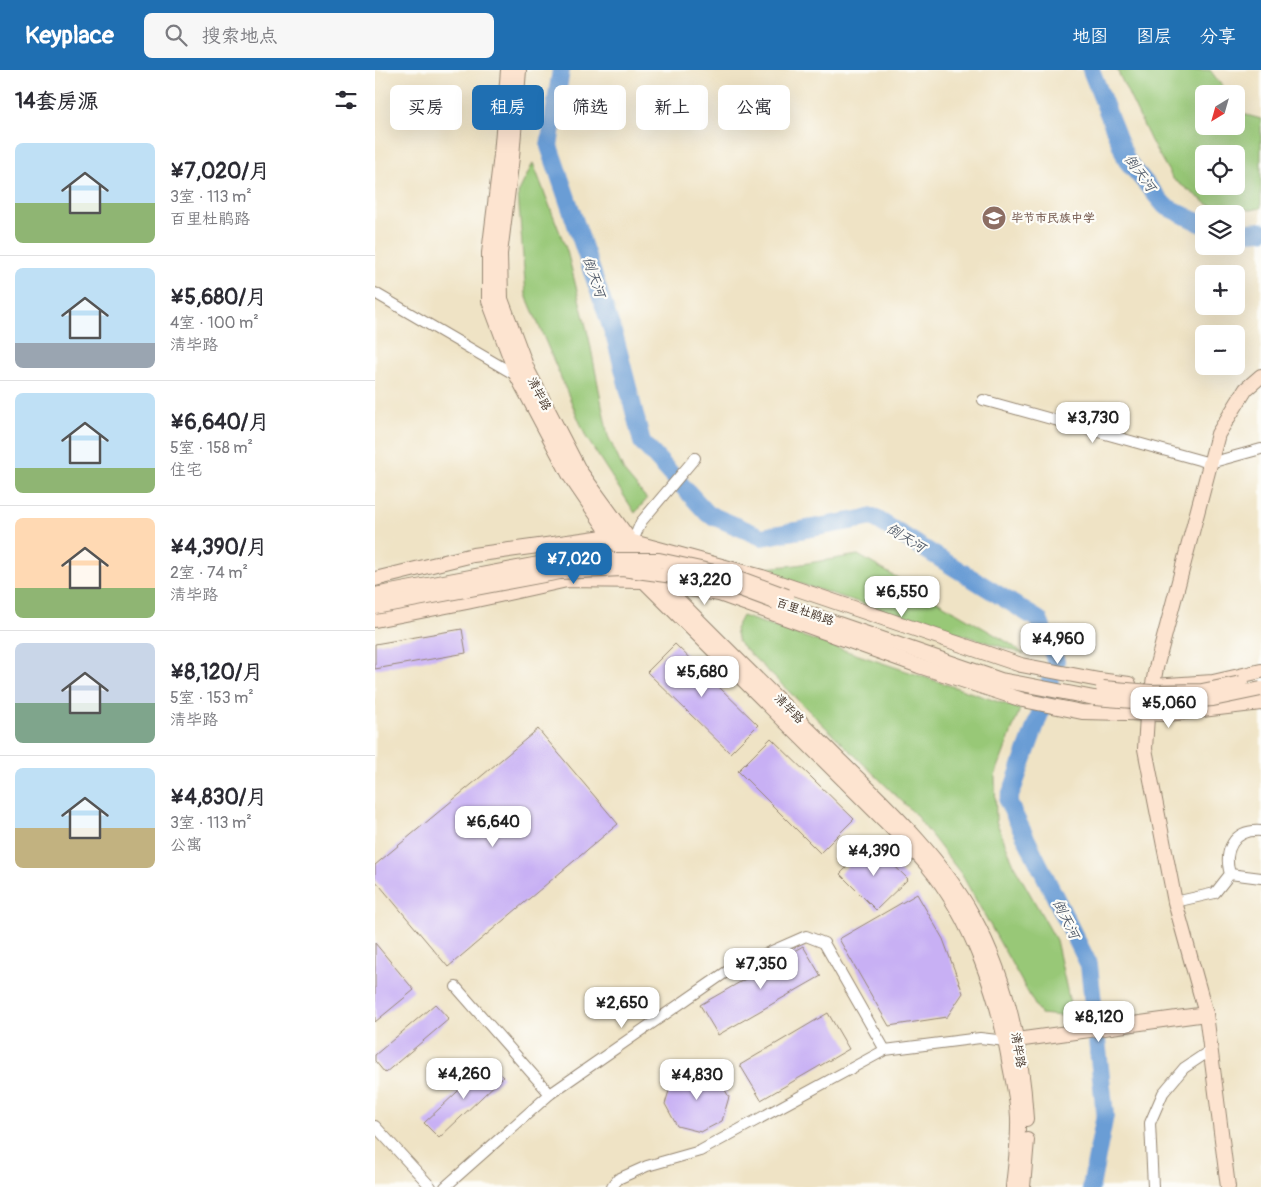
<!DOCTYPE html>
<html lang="zh">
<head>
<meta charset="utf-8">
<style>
  :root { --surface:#fff; --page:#f7f7f7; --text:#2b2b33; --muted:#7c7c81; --line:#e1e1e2; --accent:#1f6fb2 }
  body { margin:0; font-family:Pangolin,"LXGW WenKai TC",sans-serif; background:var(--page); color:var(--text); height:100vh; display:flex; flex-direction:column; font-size:19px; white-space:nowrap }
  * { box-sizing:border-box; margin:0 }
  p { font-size:16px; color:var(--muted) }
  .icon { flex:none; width:28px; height:28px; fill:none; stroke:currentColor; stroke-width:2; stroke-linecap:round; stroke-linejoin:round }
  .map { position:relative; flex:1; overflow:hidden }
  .side { display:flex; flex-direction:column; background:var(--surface); width:375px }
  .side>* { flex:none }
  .hud { position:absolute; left:15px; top:15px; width:475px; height:45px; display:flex; gap:10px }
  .needle { width:32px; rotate:217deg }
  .fabs { position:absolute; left:820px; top:15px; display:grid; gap:10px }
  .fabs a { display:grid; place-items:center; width:50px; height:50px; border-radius:8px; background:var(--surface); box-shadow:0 5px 20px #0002; font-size:25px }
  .price { position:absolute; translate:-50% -42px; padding:0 11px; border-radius:10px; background:#fff; color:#222; font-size:16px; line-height:32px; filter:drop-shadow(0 1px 2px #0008) }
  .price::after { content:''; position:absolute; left:50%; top:30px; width:15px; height:11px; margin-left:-8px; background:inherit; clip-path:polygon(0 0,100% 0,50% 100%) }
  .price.active { background:var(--accent); color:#fff }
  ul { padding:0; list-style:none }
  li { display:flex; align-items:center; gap:15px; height:125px; padding:0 15px }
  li+li { border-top:1px solid var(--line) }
  li span { display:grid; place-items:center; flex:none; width:140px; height:100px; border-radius:8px; color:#555 }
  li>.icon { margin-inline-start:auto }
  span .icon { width:60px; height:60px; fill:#fffc; stroke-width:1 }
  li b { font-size:21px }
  h2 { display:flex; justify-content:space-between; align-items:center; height:60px; padding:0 15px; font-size:21px }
  .tag { padding:0 18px; border-radius:8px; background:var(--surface); box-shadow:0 5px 20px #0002; font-size:18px; line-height:45px }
  .tag.active { background:var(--accent); color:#fff }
  header { display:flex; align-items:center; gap:30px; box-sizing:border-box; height:70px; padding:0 25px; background:var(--accent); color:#fff }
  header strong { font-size:24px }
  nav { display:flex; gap:28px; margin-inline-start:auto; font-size:18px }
  .search { width:350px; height:45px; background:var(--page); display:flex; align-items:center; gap:12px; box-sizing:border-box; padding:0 18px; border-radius:8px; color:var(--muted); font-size:19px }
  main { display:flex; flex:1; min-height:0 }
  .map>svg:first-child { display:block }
  .green { fill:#98c877; stroke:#6a794a; fill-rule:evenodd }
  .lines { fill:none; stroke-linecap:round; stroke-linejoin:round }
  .river { stroke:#6a9dd5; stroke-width:18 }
  .building { fill:#c8b0f4 }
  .street-casing { stroke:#958672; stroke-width:12 }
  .secondary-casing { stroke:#958672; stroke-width:16 }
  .street { stroke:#fff; stroke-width:10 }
  .secondary { stroke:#fde4d0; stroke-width:14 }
  .secondary-bridge-casing { stroke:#958672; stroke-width:16; stroke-linecap:butt }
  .secondary-bridge { stroke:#fde4d0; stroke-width:14 }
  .labels { text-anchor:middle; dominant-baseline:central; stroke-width:4.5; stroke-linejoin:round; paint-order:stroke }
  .education-label { font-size:12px; font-weight:bold; fill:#785e54; stroke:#fdfcf7; text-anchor:start }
  .street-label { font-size:12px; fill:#3b2a1e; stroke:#fdfcf7 }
  .water-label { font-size:14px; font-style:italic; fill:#4e5867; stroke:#fdfcf7 }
</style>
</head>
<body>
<header>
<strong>Keyplace</strong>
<div class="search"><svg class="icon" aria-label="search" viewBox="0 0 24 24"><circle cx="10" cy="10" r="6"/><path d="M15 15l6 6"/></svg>搜索地点</div>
<nav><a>地图</a><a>图层</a><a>分享</a></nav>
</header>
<main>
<section class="side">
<h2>14套房源<svg class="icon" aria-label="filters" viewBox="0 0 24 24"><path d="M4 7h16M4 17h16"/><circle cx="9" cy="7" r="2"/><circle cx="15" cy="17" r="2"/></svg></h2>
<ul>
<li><span style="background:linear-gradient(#bfe0f5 60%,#8fb573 0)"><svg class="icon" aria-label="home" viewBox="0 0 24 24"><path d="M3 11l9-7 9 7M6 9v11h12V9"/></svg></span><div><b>¥7,020/月</b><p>3室 · 113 m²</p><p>百里杜鹃路</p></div></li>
<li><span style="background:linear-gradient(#bfe0f5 75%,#9aa5b1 0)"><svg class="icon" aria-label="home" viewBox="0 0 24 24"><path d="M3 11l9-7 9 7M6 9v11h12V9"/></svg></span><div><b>¥5,680/月</b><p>4室 · 100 m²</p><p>清毕路</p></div></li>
<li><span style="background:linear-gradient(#bfe0f5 75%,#8fb573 0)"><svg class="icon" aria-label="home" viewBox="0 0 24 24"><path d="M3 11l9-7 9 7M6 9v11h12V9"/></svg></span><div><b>¥6,640/月</b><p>5室 · 158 m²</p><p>住宅</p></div></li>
<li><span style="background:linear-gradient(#ffd9b3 70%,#8fb573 0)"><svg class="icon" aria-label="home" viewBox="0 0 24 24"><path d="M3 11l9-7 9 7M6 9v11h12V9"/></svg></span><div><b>¥4,390/月</b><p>2室 · 74 m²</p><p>清毕路</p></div></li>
<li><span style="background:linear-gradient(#c9d6e8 60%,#7fa58c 0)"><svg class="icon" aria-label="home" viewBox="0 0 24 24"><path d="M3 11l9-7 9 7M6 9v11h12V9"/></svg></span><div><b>¥8,120/月</b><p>5室 · 153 m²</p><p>清毕路</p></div></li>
<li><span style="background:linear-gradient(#bfe0f5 60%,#c2b280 0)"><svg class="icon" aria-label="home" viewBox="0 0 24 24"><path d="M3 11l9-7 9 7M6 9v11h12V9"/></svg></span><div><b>¥4,830/月</b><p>3室 · 113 m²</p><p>公寓</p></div></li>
</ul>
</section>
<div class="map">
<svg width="886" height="1117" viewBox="0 0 886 1117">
  <rect width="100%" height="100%" fill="#fdfcf7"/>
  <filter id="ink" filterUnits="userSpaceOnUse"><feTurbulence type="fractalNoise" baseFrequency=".02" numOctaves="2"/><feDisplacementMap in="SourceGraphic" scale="10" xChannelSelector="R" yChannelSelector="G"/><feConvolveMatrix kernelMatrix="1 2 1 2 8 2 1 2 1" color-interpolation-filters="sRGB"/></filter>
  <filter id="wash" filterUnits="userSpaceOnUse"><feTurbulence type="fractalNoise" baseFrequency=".0096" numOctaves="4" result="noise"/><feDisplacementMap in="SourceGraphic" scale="20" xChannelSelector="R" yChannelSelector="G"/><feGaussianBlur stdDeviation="1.12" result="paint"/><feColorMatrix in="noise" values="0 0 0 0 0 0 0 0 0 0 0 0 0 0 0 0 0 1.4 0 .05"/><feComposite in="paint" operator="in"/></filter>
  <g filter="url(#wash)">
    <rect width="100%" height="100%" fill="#efe3c5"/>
    <g class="green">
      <path d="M742,0H835L853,24H829V56H861V35L868,44L886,49V138L876,140L834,135L798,109L776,71ZM829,84H861V116H829Z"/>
      <polygon points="158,93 192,181 214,268 233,366 250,403 272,429 260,443 211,367 151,225 143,123"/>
      <polygon points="483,485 634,573 649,584 378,499 421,495"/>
      <polygon points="367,546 645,639 620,706 621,751 640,797 681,870 698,947 665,944 587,805 539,743 363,572 360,559"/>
    </g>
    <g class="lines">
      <g class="river">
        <polyline points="186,0 174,76 241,271 267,372 333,444 387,467 498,447 664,550 681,591 664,646 633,732 714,895 730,1045 716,1117"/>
        <polyline points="716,0 752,91 790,136 829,155"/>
        <polyline points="861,163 886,161"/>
      </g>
    </g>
    <g id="blocks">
      <g class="building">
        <polygon points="87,559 91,583 0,599 0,574"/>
        <polygon points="300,574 383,655 355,683 272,602"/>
        <polygon points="163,659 243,754 73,897 0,810 0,795"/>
        <polygon points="396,668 479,749 445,783 363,701"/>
        <polygon points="496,773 533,809 501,840 465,804"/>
        <polygon points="542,824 568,869 588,923 572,947 514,956 464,869"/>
        <polygon points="0,873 39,920 0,952"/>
        <polygon points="428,876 446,906 343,965 325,935"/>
        <polygon points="60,934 74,949 10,1003 0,991 0,985"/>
        <polygon points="453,943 474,979 386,1030 365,995"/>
        <polygon points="114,992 128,1007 64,1068 49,1053"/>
        <polygon points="319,999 342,1006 354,1027 347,1051 326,1062 302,1056 290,1034 297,1011"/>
      </g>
    </g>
  </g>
  <g filter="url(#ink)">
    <use href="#blocks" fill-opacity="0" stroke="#958672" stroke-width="1"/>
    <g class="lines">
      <defs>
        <g id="street">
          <polyline points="0,223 144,307"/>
          <polyline points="608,330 835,393 886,379"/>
          <polyline points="257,473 266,452 320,388"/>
          <path d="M855,804C848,780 859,759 886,761"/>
          <polyline points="800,832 840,823 855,804 886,808"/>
          <polyline points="81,917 175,1024"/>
          <polyline points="0,1056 56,1117"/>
          <polyline points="70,1117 175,1024 354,900 431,866 449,873 510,980"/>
          <polyline points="237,1117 243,1109 272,1096 325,1081 510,980 605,968 631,971"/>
          <polyline points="778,1117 775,1053 788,1023 809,998 836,980"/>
        </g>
        <g id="secondary">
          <path d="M133,0L126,85L114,183V231L142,306L195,406L262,504L523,764C533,774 543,784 552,795C597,849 624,928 635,996C639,1016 644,1037 643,1056C643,1077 640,1097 638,1117"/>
          <path d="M144,0L137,87L125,184L126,229L153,301L204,400L257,473L271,497C333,562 399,625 463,689C512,737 565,786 598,846C632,908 647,979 651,1049"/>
          <polyline points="0,509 98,485 236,466 387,507 646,595 724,610 754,614"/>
          <polyline points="400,532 626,610 719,628"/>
          <polyline points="0,550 92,532 192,510 270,511 344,524 544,596 648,630 707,642 793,644 886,633"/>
          <polyline points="778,616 838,612 886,601"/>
          <polyline points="634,971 831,944"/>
          <polyline points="648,1117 652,1070"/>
          <polyline points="853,1117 831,944 800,832 770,679 772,646 781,598 843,364 871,319 886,306"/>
        </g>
      </defs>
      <use href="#street" class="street-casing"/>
      <use href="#secondary" class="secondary-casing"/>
      <use href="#street" class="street"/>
      <use href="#secondary" class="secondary"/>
      <defs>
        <g id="secondary-bridge">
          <polyline points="0,525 185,490 284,490 358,506 412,526"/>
          <polyline points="0,537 185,502 247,499 349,513 400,532"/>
          <polyline points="728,618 776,622 827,621 866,613"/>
          <polyline points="719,628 784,633 838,629 886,619"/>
        </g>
      </defs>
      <use href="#secondary-bridge" class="secondary-bridge-casing"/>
      <use href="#secondary-bridge" class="secondary-bridge"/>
    </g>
  </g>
  <defs>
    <symbol id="school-disc" viewBox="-11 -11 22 22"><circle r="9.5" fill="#8d6e63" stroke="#fdfcf7"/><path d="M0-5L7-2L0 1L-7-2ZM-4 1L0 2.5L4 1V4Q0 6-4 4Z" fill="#fff"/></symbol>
  </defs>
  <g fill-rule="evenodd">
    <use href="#school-disc" x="605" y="134" width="28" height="28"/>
  </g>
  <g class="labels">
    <g class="education-label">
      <text x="636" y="148">毕节市民族中学</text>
    </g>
    <g class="street-label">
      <text transform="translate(164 324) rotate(62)">清毕路</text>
      <text transform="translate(430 542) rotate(19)">百里杜鹃路</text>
      <text transform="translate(414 639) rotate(45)">清毕路</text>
      <text transform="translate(643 980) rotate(80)">清毕路</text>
    </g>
    <g class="water-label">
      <text transform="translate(765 103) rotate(54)">倒天河</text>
      <text transform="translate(219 207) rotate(71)">倒天河</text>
      <text transform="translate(531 468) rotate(32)">倒天河</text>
      <text transform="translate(691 849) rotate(64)">倒天河</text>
    </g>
  </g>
</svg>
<div class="fabs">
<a><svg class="needle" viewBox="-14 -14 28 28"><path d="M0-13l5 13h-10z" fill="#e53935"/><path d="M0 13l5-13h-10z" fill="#7c7c81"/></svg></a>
<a><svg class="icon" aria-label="locate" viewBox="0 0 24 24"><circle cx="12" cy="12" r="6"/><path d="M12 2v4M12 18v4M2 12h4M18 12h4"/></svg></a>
<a><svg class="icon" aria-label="layers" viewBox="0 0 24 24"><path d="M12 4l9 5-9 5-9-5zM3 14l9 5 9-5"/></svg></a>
<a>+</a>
<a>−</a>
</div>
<b class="price" style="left:718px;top:374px">¥3,730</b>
<b class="price active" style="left:199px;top:515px">¥7,020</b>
<b class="price" style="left:330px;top:536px">¥3,220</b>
<b class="price" style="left:527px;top:548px">¥6,550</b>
<b class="price" style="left:683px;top:595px">¥4,960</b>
<b class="price" style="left:327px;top:628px">¥5,680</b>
<b class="price" style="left:794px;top:659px">¥5,060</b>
<b class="price" style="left:118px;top:778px">¥6,640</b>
<b class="price" style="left:499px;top:807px">¥4,390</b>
<b class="price" style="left:386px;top:920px">¥7,350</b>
<b class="price" style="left:247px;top:959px">¥2,650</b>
<b class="price" style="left:724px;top:973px">¥8,120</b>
<b class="price" style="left:89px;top:1030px">¥4,260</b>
<b class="price" style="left:322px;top:1031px">¥4,830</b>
<div class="hud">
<a class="tag">买房</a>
<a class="tag active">租房</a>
<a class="tag">筛选</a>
<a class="tag">新上</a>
<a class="tag">公寓</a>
</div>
</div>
</main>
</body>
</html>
